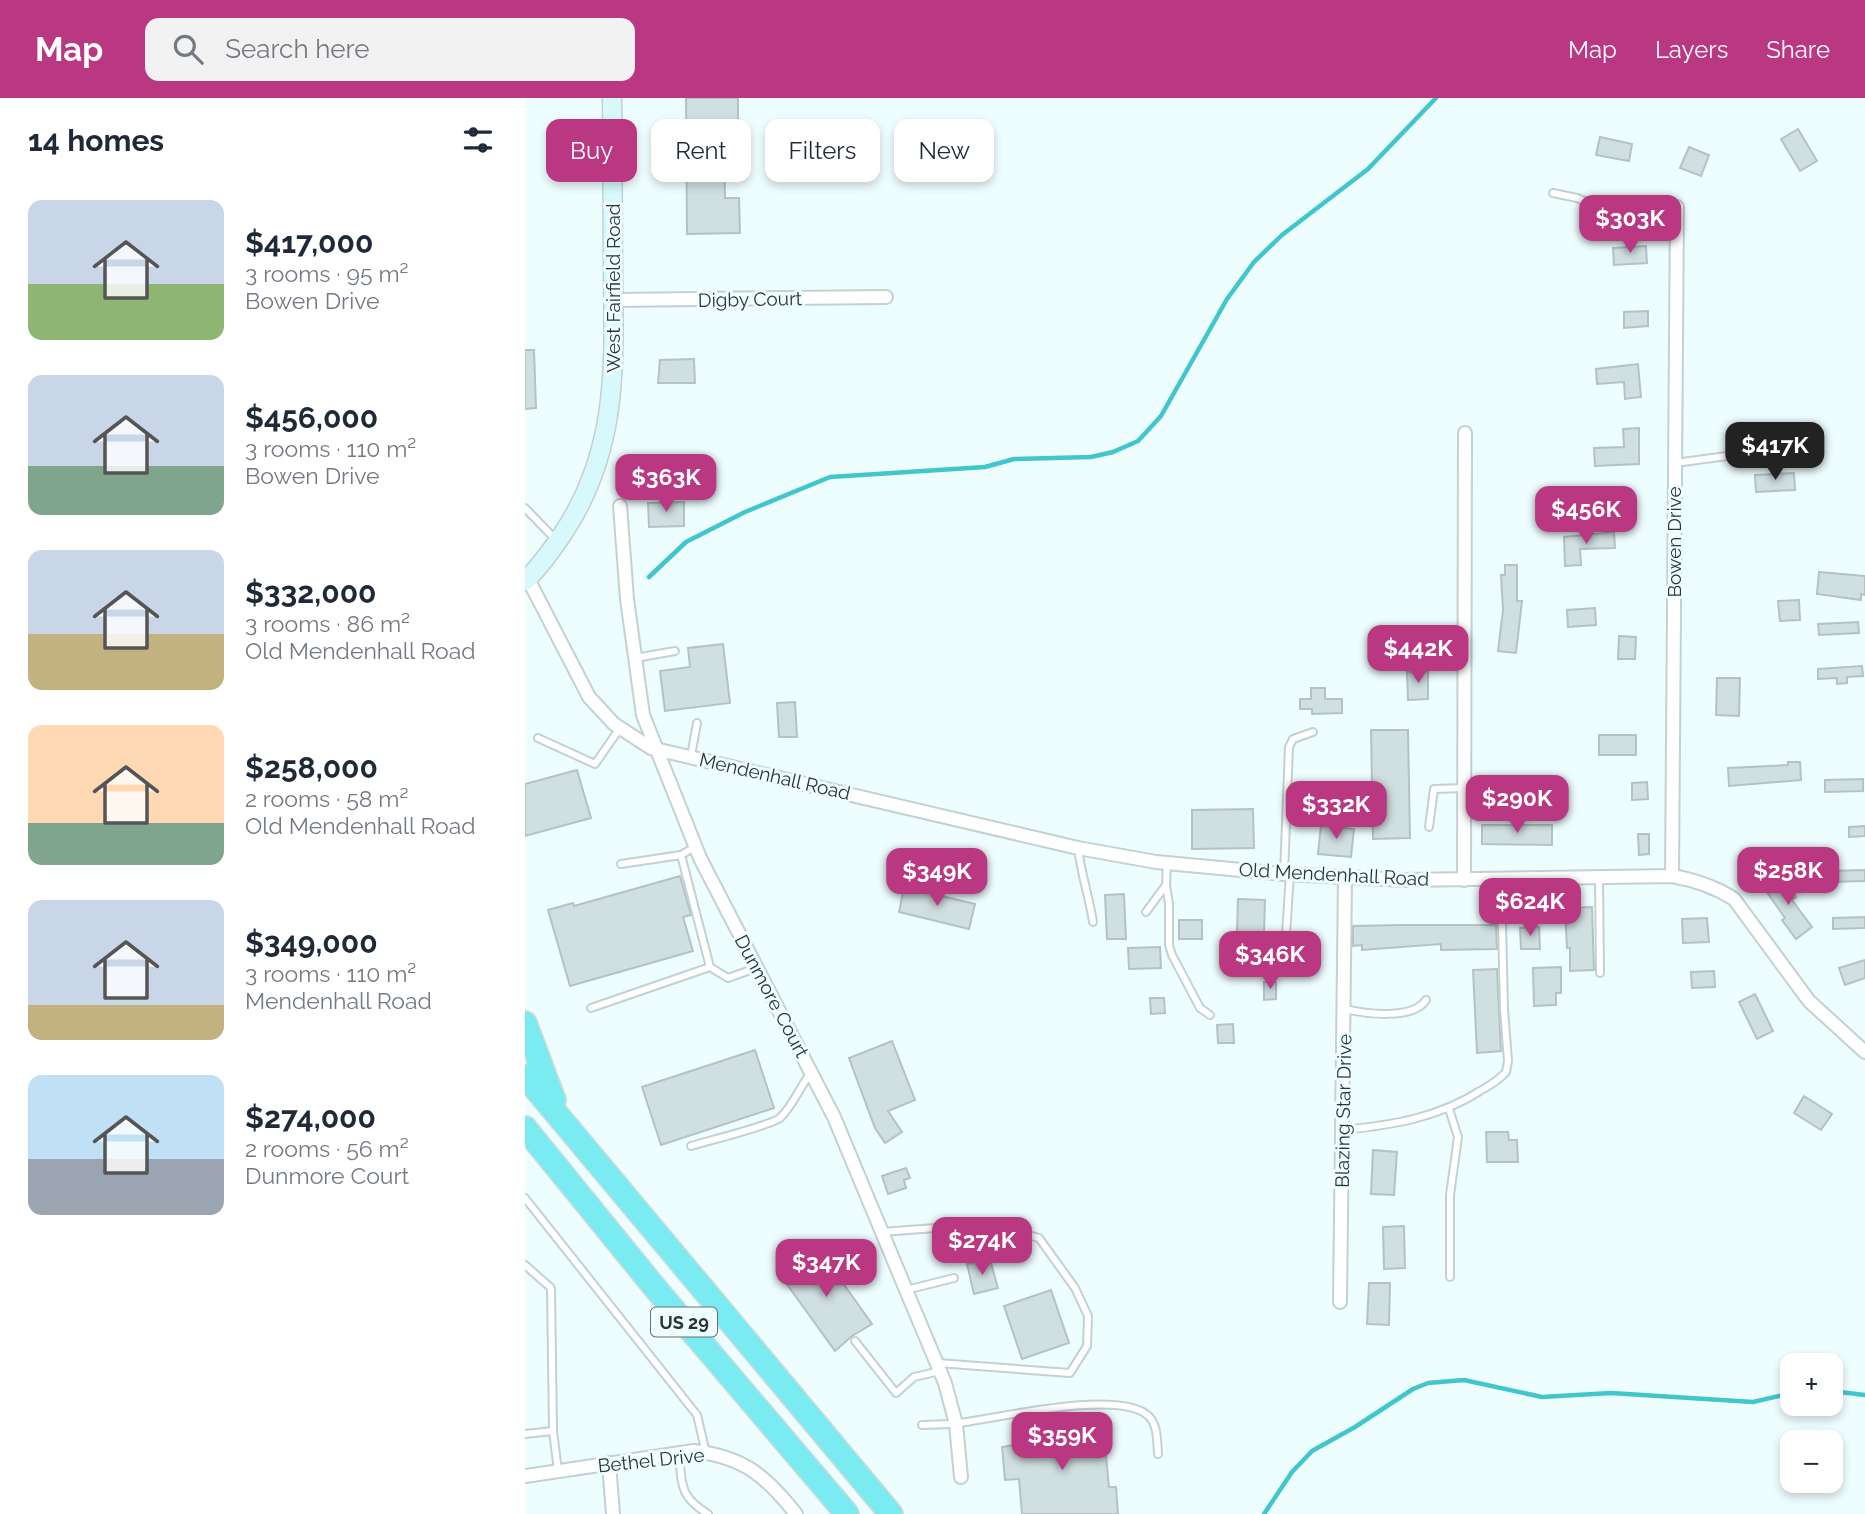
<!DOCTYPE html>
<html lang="en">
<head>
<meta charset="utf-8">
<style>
  :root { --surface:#fff; --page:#f2f2f3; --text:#1f2937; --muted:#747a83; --accent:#ba3882 }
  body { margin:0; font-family:Raleway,sans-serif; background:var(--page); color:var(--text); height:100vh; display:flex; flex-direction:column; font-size:26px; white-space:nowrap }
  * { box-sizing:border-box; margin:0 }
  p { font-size:23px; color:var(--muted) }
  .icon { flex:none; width:38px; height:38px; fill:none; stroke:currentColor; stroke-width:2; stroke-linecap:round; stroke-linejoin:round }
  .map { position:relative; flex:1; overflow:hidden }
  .drawer { display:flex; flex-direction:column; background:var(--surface); width:525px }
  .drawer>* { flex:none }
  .top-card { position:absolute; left:21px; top:21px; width:665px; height:63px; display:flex; gap:14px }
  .controls { position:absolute; left:1255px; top:1255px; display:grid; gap:14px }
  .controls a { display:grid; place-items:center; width:63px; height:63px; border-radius:14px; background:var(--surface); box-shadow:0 4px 10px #0003; font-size:35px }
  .price { position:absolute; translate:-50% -60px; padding:0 16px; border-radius:14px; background:var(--accent); color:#fff; font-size:23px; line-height:46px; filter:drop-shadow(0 2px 4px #0008) }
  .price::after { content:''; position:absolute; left:50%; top:42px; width:21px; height:16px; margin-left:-10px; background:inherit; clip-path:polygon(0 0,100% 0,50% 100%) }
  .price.on { background:#222; color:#fff }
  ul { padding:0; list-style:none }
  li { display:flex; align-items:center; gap:21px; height:175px; padding:0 28px }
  li span { display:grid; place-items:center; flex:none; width:196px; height:140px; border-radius:14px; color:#555 }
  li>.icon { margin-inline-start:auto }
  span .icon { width:84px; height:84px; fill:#fffc; stroke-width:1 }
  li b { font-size:30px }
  h2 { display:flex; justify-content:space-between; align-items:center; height:84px; padding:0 28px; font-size:30px }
  .chip { padding:0 24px; border-radius:14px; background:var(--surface); box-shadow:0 4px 10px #0003; font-size:24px; line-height:63px }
  .chip.on { background:var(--accent); color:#fff }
  header { display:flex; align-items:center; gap:42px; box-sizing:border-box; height:98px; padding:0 35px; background:var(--accent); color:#fff }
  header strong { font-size:33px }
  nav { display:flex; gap:38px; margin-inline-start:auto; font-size:24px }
  .search { width:490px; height:63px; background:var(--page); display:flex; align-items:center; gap:18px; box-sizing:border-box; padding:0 24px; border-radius:14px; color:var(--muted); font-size:26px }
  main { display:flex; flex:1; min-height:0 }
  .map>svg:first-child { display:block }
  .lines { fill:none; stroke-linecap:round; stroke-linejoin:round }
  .stream { stroke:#40c6cc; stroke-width:4.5 }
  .building { fill:#d0dfe0; stroke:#b4c2c3; stroke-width:2 }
  .service-casing { stroke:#c2d1d2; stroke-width:10 }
  .minor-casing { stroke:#c2d1d2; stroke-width:16 }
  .secondary-casing { stroke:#c2d1d2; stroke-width:21 }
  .motorway-casing { stroke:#d9dada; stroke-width:26 }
  .service { stroke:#fff; stroke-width:6 }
  .minor { stroke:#fff; stroke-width:12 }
  .secondary { stroke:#d7f9fb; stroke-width:18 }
  .motorway { stroke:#7aebf1; stroke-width:23 }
  .labels { text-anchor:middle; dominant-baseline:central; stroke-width:6; stroke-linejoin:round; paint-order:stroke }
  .shield { fill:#eefdfe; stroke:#687071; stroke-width:2 }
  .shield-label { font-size:18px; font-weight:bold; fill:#2e3434 }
  .street-label { font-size:19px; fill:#2e3434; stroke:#eefdfe }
</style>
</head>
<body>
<header>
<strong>Map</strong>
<div class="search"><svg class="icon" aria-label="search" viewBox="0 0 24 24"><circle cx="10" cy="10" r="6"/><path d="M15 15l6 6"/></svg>Search here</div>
<nav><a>Map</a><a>Layers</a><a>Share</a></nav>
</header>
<main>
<section class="drawer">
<h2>14 homes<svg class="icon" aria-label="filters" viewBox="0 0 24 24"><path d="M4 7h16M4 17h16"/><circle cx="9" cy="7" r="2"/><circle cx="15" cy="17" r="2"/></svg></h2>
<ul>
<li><span style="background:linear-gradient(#c9d6e8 60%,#8fb573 0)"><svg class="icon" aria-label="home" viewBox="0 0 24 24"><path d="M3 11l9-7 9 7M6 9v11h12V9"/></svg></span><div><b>$417,000</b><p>3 rooms · 95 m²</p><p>Bowen Drive</p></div></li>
<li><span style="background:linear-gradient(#c9d6e8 65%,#7fa58c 0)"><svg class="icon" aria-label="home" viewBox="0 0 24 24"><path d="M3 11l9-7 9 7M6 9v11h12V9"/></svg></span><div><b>$456,000</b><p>3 rooms · 110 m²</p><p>Bowen Drive</p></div></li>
<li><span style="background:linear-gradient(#c9d6e8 60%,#c2b280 0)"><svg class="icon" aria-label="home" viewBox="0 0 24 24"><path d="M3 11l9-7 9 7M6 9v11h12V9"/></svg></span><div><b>$332,000</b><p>3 rooms · 86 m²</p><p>Old Mendenhall Road</p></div></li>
<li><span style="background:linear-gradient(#ffd9b3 70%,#7fa58c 0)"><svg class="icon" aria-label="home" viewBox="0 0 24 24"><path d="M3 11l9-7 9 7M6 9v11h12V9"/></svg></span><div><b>$258,000</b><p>2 rooms · 58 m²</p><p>Old Mendenhall Road</p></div></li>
<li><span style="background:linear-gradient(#c9d6e8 75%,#c2b280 0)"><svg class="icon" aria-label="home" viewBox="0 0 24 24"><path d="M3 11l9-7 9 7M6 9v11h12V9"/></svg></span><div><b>$349,000</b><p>3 rooms · 110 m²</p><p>Mendenhall Road</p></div></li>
<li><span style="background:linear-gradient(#bfe0f5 60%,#9aa5b1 0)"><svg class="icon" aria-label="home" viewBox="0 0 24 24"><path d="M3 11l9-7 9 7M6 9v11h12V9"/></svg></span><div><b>$274,000</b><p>2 rooms · 56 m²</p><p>Dunmore Court</p></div></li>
</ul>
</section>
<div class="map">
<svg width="1340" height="1416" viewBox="0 0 1340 1416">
  <rect width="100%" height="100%" fill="#eefdfe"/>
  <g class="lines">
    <g class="stream">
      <polyline points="124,479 161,444 220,414 305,379 460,369 489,361 566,359 588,354 613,343 636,318 702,201 729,164 757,137 843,71 911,0"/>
      <polyline points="1306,1293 1340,1297"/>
      <polyline points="739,1416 767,1374 787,1353 830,1329 888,1291 903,1285 939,1282 1017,1299 1086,1295 1228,1304 1267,1295"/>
    </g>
  </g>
  <g class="building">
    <polygon points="161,0 213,0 213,33 199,33 200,100 214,100 215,135 162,136"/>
    <polygon points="1273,31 1292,63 1275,73 1256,41"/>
    <polygon points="1075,39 1107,46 1104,63 1071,57"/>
    <polygon points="1164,49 1184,57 1176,78 1155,70"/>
    <polygon points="1121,148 1122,165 1089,167 1088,150"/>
    <polygon points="1123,213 1123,228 1099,230 1099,214"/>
    <polygon points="0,252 9,252 11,310 0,311"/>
    <polygon points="169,261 170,285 133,285 135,262"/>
    <polygon points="1113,266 1116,299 1100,301 1099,284 1072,286 1071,271"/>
    <polygon points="1114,330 1114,366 1070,368 1069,350 1099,349 1098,331"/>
    <polygon points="1269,375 1270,392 1231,394 1230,377"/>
    <polygon points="159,404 159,428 124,429 123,405"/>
    <polygon points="1089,434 1090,450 1055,451 1056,467 1040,468 1039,439"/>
    <polygon points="980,467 992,467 992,503 997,503 991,555 973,553 978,512 976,477 980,477"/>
    <polygon points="1294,474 1340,478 1340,497 1336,496 1336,502 1292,496"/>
    <polygon points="1274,502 1275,522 1255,523 1253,503"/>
    <polygon points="1070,510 1071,527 1043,529 1042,512"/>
    <polygon points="1333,524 1334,535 1294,537 1293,526"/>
    <polygon points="1094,538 1111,539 1110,561 1093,561"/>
    <polygon points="198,546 205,605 140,613 135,573 165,569 163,550"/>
    <polygon points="1337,568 1338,578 1322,579 1322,585 1312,586 1312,580 1293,581 1293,571"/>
    <polygon points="903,573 903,601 883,602 882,574"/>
    <polygon points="1192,580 1215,580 1214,618 1191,617"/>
    <polygon points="786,590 800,590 800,601 817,601 817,615 787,616 787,611 775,611 775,601 786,601"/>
    <polygon points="270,604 272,639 254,639 252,605"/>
    <polygon points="846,632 883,632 885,740 848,741"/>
    <rect x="1074" y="637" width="37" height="20"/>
    <polygon points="1263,664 1275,664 1276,682 1204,688 1203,670 1263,667"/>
    <polygon points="52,672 66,720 0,738 0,686"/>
    <polygon points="1338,681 1338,693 1300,694 1300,682"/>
    <polygon points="1122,684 1123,701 1107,702 1107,685"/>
    <polygon points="728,711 729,750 667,751 667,712"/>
    <polygon points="796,727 829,731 826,759 793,756"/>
    <polygon points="957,727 1027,727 1027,747 957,746"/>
    <polygon points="1340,728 1340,738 1324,739 1324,729"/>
    <polygon points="1113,736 1124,736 1124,756 1114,757"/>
    <polygon points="1340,772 1340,783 1305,784 1305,773"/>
    <polygon points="155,778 166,817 158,819 168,853 45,888 23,812 48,805 49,808"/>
    <polygon points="1256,778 1271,799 1267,802 1287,829 1271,841 1257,822 1260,820 1239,790"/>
    <polygon points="379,789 450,806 444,831 374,814"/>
    <polygon points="599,796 601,841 582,841 580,797"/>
    <polygon points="713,801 740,802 739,836 712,834"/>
    <polygon points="1067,809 1069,872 1045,873 1045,850 1042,850 1040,810"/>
    <polygon points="1340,819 1340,830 1308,831 1308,820"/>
    <polygon points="1182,820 1184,844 1158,845 1157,821"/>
    <rect x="654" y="822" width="23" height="19"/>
    <polygon points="874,827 971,827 972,851 916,852 916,846 837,852 837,847 828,848 828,828"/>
    <polygon points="1014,829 1015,851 996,851 995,830"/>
    <polygon points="635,849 636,870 604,871 603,850"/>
    <polygon points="1340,862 1340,880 1320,887 1314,870"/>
    <polygon points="1036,869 1036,895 1031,895 1031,907 1009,908 1008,870"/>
    <polygon points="972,871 976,953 952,955 948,872"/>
    <polygon points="1189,873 1190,889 1167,890 1166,874"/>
    <polygon points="739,884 751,884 751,901 739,902"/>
    <polygon points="1230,896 1248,933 1232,941 1214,904"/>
    <polygon points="625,900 639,900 640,915 626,916"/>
    <polygon points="708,926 709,945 693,945 692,927"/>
    <polygon points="367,943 390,1002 363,1013 377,1034 360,1045 350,1030 324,960"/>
    <polygon points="230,952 249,1010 136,1047 117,989"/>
    <polygon points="1279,998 1307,1016 1296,1032 1269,1015"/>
    <polygon points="961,1034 983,1034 984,1042 992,1042 993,1064 962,1064"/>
    <polygon points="848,1052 872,1054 869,1097 846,1096"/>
    <polygon points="381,1070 385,1080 379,1082 381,1090 363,1096 357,1078"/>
    <polygon points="879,1128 880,1170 859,1171 858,1129"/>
    <polygon points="293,1150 347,1226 327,1238 310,1253 256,1178"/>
    <polygon points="457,1162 458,1167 466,1165 473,1190 449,1196 442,1166"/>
    <polygon points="844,1185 865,1185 864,1227 842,1226"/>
    <polygon points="526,1192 544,1245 497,1261 479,1208"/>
    <polygon points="578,1328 584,1389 591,1389 593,1416 497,1416 494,1381 480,1382 477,1349 489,1347 488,1336"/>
  </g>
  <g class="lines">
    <defs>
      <g id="service">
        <polyline points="1028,95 1052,100 1082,112 1109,116 1152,109"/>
        <polyline points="1150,365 1269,349"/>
        <polyline points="0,410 31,442"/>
        <polyline points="110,560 150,553"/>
        <polyline points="13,640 70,666 95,630"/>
        <polyline points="166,658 172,625"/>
        <polyline points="904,729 909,691 939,690"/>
        <path d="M553,750C556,776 564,798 568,824"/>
        <polyline points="156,757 185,869"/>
        <polyline points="96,766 156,757 170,749"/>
        <polyline points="759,776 764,649 768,641 788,634"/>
        <polyline points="1074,779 1075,875"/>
        <polyline points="641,787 644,806 644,847 647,857 675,910 685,917"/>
        <polyline points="621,814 641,787 642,765"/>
        <polyline points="759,866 765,776"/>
        <polyline points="66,910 185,869 203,880 231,870"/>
        <path d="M820,911C841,916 888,922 901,902"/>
        <polyline points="924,1011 933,1039 925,1097 925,1179"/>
        <path d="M818,1032C867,1027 913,1020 955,993C964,988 974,982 981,974L983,963L979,911L976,781"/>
        <path d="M166,1048C182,1043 244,1028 255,1020C268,1008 275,988 286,975"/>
        <polyline points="0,1100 172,1317 181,1355"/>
        <polyline points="357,1134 463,1126 514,1140 550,1190 563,1218 562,1248 545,1275 413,1265"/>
        <polyline points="0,1167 26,1190 28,1333 33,1373"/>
        <polyline points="381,1192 429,1180"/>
        <polyline points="330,1243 371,1295 389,1279 415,1273"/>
        <path d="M397,1327C409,1326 422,1327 434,1325C474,1320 590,1292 621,1316C633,1324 632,1342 633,1356"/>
        <polyline points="0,1336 28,1333"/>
        <path d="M154,1355C157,1387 154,1398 183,1416"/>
      </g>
      <g id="minor">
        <polyline points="89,202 361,199"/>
        <polyline points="95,408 102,501 118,617 175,760 309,1019 381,1192 420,1285 431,1326 436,1379"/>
        <path d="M3,481L64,599L89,626L126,650L553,750L631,764L759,776L880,782L1147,778C1170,782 1189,788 1209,801L1284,903L1340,954"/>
        <polyline points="1147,778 1152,109"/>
        <polyline points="939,782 940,335"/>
        <polyline points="815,1204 820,780"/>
        <polyline points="84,1365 88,1416"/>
        <path d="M0,1378L169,1353C219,1359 241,1378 271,1416"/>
      </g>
      <path id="secondary" d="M0,483C14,470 26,453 37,437C94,352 89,268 88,171C88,114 87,57 87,0"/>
      <g id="motorway">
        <polyline points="0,925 29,1002"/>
        <polyline points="0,978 366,1416"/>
        <polyline points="0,1030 131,1191 322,1416"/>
      </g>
    </defs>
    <use href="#service" class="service-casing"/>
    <use href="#minor" class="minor-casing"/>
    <use href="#secondary" class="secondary-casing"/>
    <use href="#motorway" class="motorway-casing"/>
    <use href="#service" class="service"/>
    <use href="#minor" class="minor"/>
    <use href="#secondary" class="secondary"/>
    <use href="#motorway" class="motorway"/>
  </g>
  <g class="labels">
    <rect class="shield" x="126" y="1209.5" width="66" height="29" rx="5"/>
    <g class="shield-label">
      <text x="159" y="1224">US 29</text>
    </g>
    <g class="street-label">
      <text transform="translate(88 190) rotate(-90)">West Fairfield Road</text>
      <text transform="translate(225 201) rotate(-1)">Digby Court</text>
      <text transform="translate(1149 444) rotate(-90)">Bowen Drive</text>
      <text transform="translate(250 678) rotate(13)">Mendenhall Road</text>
      <text transform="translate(809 776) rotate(3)">Old Mendenhall Road</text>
      <text transform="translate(247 898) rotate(62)">Dunmore Court</text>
      <text transform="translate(818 1013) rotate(-89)">Blazing Star Drive</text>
      <text transform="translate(126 1362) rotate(-6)">Bethel Drive</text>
    </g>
  </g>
</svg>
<div class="controls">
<a>+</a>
<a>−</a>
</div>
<b class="price" style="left:1105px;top:157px">$303K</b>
<b class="price on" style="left:1250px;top:384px">$417K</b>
<b class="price" style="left:141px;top:416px">$363K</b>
<b class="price" style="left:1061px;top:448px">$456K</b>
<b class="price" style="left:893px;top:587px">$442K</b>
<b class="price" style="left:992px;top:737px">$290K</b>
<b class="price" style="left:811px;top:743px">$332K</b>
<b class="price" style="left:1263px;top:809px">$258K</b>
<b class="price" style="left:412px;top:810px">$349K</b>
<b class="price" style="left:1005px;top:840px">$624K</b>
<b class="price" style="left:745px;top:893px">$346K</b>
<b class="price" style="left:457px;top:1179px">$274K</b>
<b class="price" style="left:301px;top:1201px">$347K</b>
<b class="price" style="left:537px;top:1374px">$359K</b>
<div class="top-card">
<a class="chip on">Buy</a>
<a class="chip">Rent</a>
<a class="chip">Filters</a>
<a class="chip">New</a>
</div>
</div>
</main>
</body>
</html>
